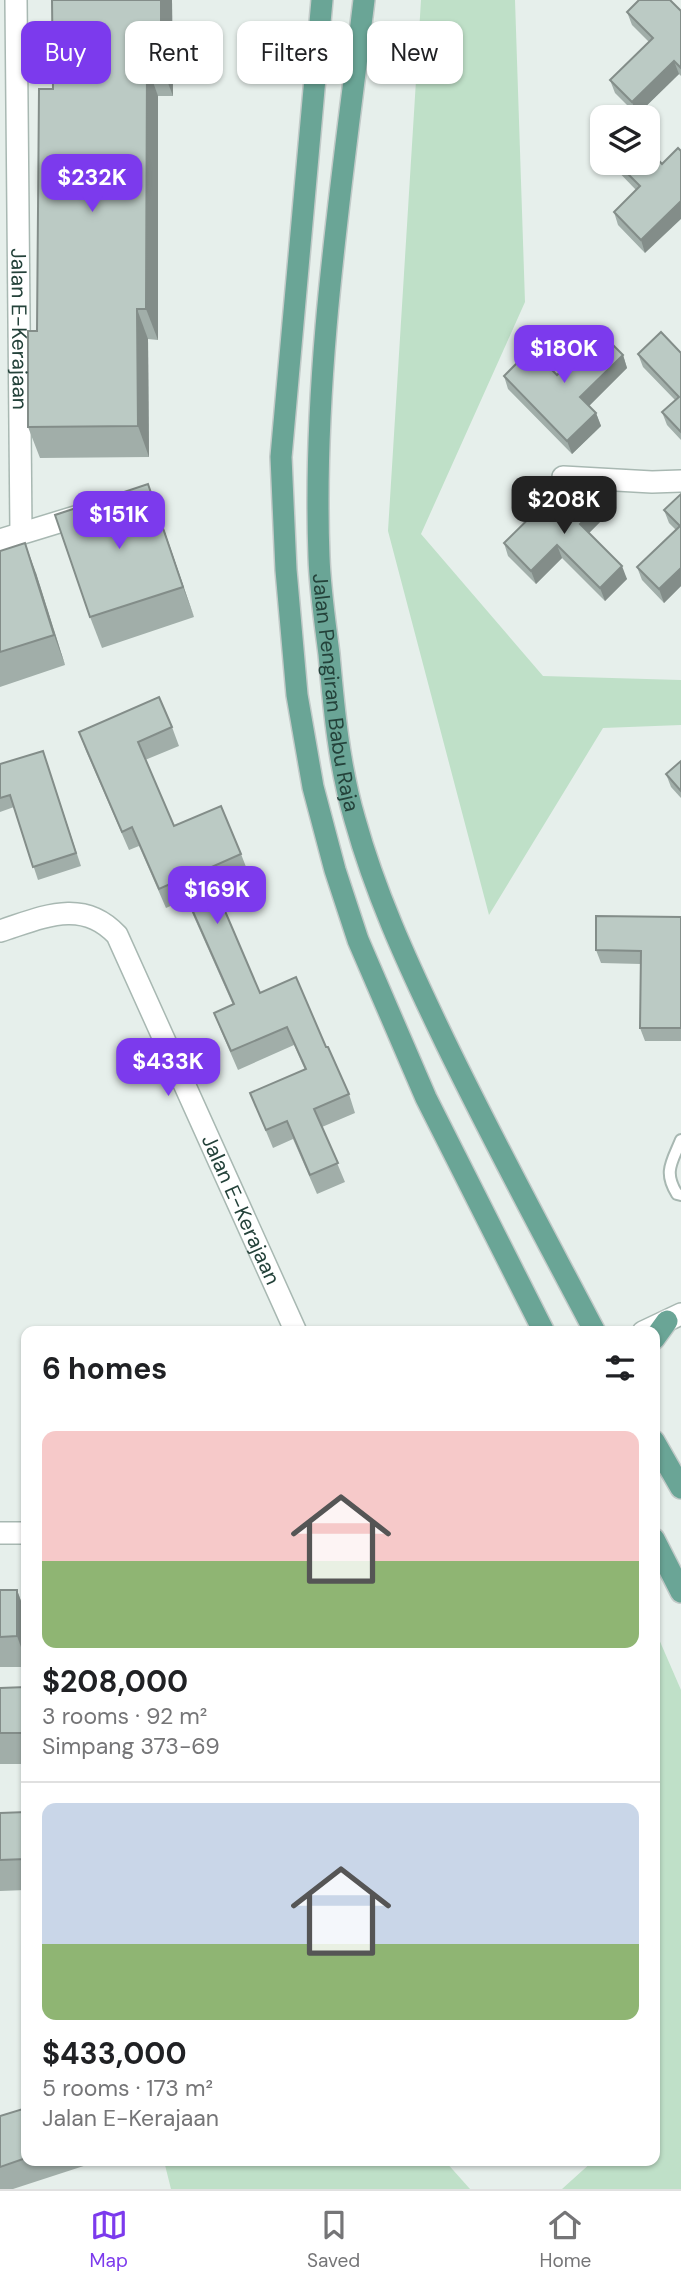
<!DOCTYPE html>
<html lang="en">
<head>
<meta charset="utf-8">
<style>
  :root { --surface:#fff; --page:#f6f6f6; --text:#202124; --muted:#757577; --line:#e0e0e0; --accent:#7c3aed }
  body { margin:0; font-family:"DM Sans",sans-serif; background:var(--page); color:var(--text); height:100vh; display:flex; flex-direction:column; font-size:26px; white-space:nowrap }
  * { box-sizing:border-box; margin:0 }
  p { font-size:23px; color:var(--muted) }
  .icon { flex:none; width:38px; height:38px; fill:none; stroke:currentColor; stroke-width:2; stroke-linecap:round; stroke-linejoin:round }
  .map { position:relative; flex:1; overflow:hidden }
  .panel { position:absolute; left:21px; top:1326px; width:639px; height:840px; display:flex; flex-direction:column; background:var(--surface); border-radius:14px; box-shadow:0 2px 5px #0004 }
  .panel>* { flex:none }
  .top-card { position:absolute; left:21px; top:21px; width:640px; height:63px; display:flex; gap:14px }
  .tools { position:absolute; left:590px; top:105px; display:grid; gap:14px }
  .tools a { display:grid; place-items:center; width:70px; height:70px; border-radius:14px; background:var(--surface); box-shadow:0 2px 5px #0004; font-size:35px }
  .price { position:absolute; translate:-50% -60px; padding:0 16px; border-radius:14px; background:var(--accent); color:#fff; font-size:23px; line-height:46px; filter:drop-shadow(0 2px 4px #0008) }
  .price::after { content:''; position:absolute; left:50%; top:42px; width:21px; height:16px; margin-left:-10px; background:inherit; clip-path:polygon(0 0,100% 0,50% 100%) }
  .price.current { background:#222; color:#fff }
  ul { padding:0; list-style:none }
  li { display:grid; align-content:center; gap:14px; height:371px; padding:0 21px }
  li+li { border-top:2px solid var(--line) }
  li span { display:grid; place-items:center; height:217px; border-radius:14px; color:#555 }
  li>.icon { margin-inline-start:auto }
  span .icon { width:126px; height:126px; fill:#fffc; stroke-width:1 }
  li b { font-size:30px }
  h2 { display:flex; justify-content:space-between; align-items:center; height:84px; padding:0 21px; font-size:30px }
  .pill { padding:0 24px; border-radius:14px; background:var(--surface); box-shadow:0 2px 5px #0004; font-size:24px; line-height:63px }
  .pill.current { background:var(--accent); color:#fff }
  .menu { display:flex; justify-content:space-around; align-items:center; height:98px; border-top:2px solid var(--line); background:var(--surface); font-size:19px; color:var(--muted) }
  .menu a { display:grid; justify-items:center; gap:4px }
  .menu .current { color:var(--accent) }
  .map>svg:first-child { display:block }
  .green { fill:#bfe0c8 }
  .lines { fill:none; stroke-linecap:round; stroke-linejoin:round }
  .lane-casing { stroke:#a8b8b2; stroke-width:14 }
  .street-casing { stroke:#a8b8b2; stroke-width:24 }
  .primary-casing { stroke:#c2cac8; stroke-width:24 }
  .lane { stroke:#fff; stroke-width:10 }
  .street { stroke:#fff; stroke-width:21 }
  .primary { stroke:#6aa596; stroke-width:21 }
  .wall { fill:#a1aea9 }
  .shaded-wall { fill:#838d89 }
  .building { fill:#bbcac4; stroke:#838d89; stroke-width:2 }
  .labels { text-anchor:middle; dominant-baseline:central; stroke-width:6; stroke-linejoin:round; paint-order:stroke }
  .street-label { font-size:21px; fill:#24423a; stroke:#f7fbf9 }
</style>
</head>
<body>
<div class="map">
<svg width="681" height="2189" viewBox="0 0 681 2189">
  <rect width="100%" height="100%" fill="#e6efeb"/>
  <g class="green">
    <polygon points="421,0 515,0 525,302 421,534 543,676 681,680 681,725 603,728 489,915 388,531"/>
    <polygon points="655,1630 681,1690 681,2189 562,2189 593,2161 654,2161"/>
    <polygon points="164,2161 445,2161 470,2189 171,2189"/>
  </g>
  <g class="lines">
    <defs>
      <path id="lane" d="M681,1140C672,1162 663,1172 677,1194L681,1195"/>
      <g id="street">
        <path id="s1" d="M16,0L21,533"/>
        <polyline points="563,477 652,482 681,481"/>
        <polyline points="0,540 85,514"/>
        <path id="s2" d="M0,931C41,918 82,897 117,935L296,1332"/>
        <polyline points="643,1332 681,1314"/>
        <polyline points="0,1533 26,1533"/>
      </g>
      <g id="primary">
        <polyline points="322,0 281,457 286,570 297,695 313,787 335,870 358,940 426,1098 544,1332"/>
        <path id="s3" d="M364,0C342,184 312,371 319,557C320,589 325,622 329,654C334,710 339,766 355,820C375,892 406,960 438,1027C487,1130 542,1231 595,1332"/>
        <polyline points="654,1339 667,1321"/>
        <polyline points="654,1441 681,1488"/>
        <polyline points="654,1539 681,1592"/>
      </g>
    </defs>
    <use href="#lane" class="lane-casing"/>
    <use href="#street" class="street-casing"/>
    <use href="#primary" class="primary-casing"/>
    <use href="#lane" class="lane"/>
    <use href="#street" class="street"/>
    <use href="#primary" class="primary"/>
  </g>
  <g class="wall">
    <polygon points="172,0 173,96 158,96 158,340 148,339 149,457 40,458 28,427 37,331 53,89"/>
    <polygon points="681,11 681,76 679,74 637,115 615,93 610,80 649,42 632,25 627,12"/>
    <polygon points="610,163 648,163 645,253 618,225 614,212 636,190"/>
    <polygon points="681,353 681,440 667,425 662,412 675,400 643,367 638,354"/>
    <polygon points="623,355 627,368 589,406 596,413 601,426 572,454 508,389 504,376 557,375"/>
    <polygon points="681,494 681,586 664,603 642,580 637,567 676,530 669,523 664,510"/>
    <polygon points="596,508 601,521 589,533 627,579 605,601 562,558 536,584 508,556 504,543"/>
    <polygon points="159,515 194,617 102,648 90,617"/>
    <polygon points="0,551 36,573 65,665 0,687"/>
    <polygon points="172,727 179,746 145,760 174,826 241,854 248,872 215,887 260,993 326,1047 349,1094 355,1113 322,1127 345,1182 317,1194 293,1139 273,1148 250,1093 305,1070 294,1045 238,1070 221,1031 214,1013 233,1005 186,899 166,908 139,846 129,850 86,751 79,732"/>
    <polygon points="43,751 81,866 38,880 14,807 0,812 0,764"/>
    <polygon points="681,761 681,798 671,787 666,774"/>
    <polygon points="681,917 681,1041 645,1041 640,1028 641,964 601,963 596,950"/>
    <polygon points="0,1590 17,1590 26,1615 26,1667 0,1667"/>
    <polygon points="26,1687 26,1764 0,1764 0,1688"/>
    <polygon points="26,1812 26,1890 0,1891 0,1813"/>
    <polygon points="26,2108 26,2161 99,2161 13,2189 0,2189 0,2116"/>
  </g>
  <g class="shaded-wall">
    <polygon points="161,0 172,0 173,96 161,65"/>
    <polygon points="674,61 679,74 637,115 632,102"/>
    <polygon points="147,65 158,96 158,340 146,309"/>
    <polygon points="681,201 681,219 645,253 641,240"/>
    <polygon points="137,309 148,339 149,457 138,426"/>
    <polygon points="623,355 627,368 585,410 580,397"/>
    <polygon points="596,413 601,426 572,454 567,441"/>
    <polygon points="148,484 159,515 194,617 183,587"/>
    <polygon points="596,508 601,521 585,537 580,524"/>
    <polygon points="25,543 36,573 65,665 54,635"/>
    <polygon points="557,545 562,558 536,584 531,571"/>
    <polygon points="622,566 627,579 605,601 600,588"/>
    <polygon points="681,568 681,586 664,603 659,589"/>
    <polygon points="17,1590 26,1615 26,1661 17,1636"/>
  </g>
  <g class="building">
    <polygon points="52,0 161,0 161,65 147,65 146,309 137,309 138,426 28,427 28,331 37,331 39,89 53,89"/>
    <polygon points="639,0 670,0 681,11 681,68 674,61 632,102 610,80 653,38 627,12"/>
    <polygon points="678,148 681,151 681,201 641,240 614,212 640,186 617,163 648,163 648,149 662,164"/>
    <polygon points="661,332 681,353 681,432 662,412 679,397 638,354"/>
    <polygon points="601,333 623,355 580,397 596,413 567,441 504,376 531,349 557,375"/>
    <polygon points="568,480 596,508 580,524 622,566 600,588 557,545 531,571 504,543"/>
    <polygon points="148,484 183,587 90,617 55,515"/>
    <polygon points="681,494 681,568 659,589 637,567 680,526 664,510"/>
    <polygon points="25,543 54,635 0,652 0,551"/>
    <polygon points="159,697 172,727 138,742 174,826 221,806 241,854 207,869 260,993 296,977 326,1047 328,1047 349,1094 314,1109 338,1163 310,1175 287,1121 266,1130 250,1093 306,1069 287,1027 231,1051 214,1013 234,1004 179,880 159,889 132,827 122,832 79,732"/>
    <polygon points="43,751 76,853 33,867 10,795 0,798 0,764"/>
    <polygon points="681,761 681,791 666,774"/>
    <polygon points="596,916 681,917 681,1028 640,1028 641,951 596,950"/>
    <polygon points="0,1590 17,1590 17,1636 0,1637"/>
    <polygon points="26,1687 26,1733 0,1733 0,1688"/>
    <polygon points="26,1812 26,1859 0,1860 0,1813"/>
    <polygon points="26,2108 26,2158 0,2167 0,2116"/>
  </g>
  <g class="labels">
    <g class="street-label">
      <text stroke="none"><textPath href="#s1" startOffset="329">Jalan E-Kerajaan</textPath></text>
      <text stroke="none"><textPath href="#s3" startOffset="696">Jalan Pengiran Babu Raja</textPath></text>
      <text stroke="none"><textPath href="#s2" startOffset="427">Jalan E-Kerajaan</textPath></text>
    </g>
  </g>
</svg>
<div class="tools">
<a><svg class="icon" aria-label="layers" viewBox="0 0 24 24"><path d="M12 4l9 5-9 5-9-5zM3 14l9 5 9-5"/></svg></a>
</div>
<b class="price" style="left:92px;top:214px">$232K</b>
<b class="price" style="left:564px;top:385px">$180K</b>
<b class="price current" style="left:564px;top:536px">$208K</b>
<b class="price" style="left:119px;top:551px">$151K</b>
<b class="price" style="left:217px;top:926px">$169K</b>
<b class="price" style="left:168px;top:1098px">$433K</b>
<div class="top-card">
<a class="pill current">Buy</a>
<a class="pill">Rent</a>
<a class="pill">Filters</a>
<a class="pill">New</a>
</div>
<section class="panel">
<h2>6 homes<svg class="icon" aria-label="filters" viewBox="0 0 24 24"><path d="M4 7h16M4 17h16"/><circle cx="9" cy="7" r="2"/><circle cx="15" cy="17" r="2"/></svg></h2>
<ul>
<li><span style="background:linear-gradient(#f6c9c9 60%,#8fb573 0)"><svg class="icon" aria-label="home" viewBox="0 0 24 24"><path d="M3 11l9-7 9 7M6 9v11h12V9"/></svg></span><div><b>$208,000</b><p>3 rooms · 92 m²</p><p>Simpang 373-69</p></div></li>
<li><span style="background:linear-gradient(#c9d6e8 65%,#8fb573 0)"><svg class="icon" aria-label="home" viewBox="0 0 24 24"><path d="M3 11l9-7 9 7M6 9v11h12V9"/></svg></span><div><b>$433,000</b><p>5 rooms · 173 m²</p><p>Jalan E-Kerajaan</p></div></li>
</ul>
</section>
</div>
<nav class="menu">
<a class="current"><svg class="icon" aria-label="map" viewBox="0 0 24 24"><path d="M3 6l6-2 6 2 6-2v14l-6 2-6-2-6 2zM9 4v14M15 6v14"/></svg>Map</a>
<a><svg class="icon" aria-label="saved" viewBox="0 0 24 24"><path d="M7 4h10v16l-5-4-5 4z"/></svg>Saved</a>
<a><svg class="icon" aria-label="home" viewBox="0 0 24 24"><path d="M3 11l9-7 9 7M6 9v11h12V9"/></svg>Home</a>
</nav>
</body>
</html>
